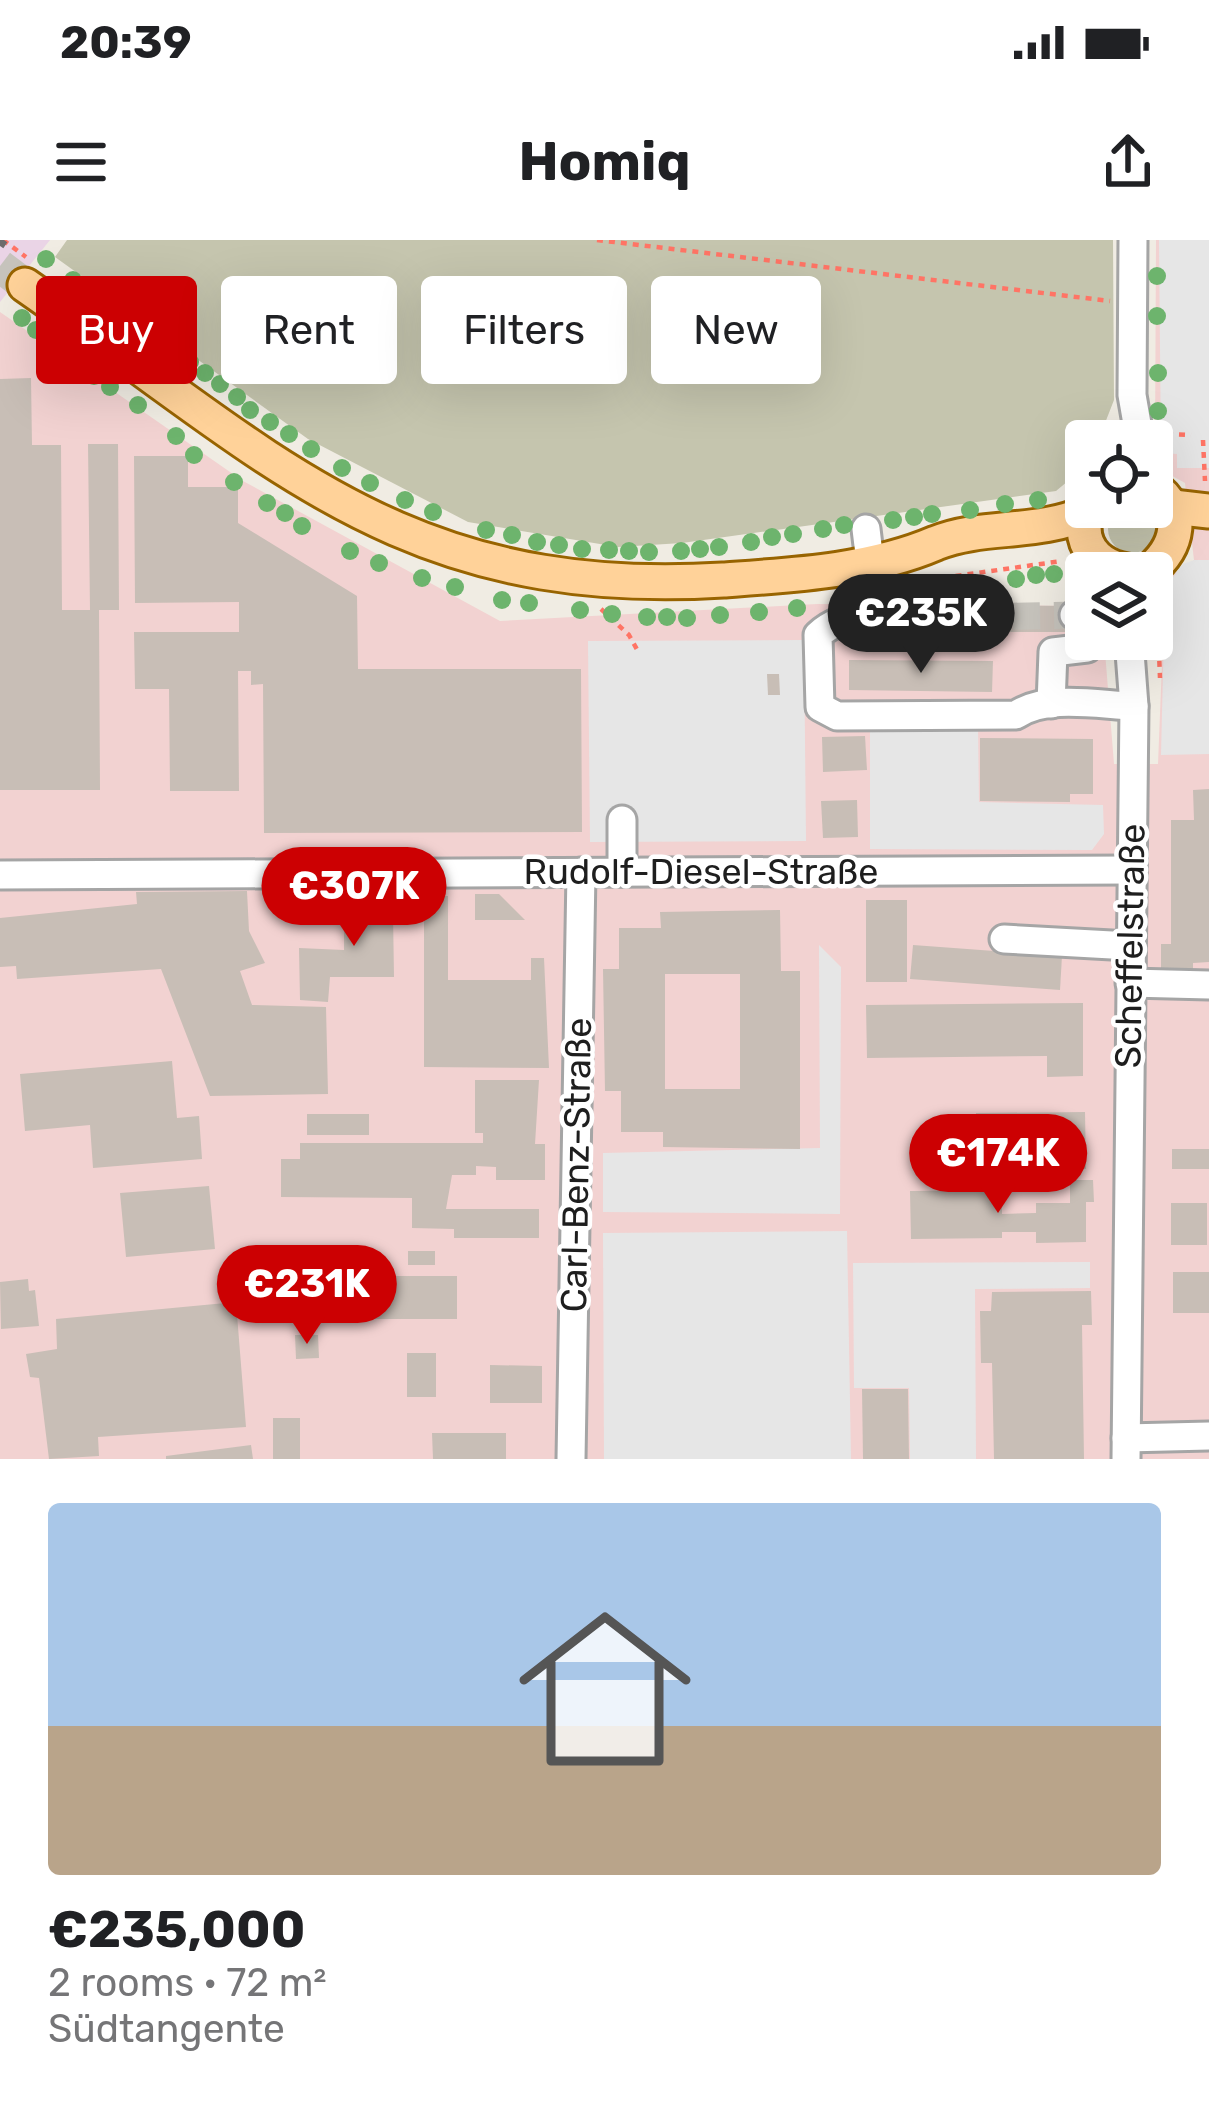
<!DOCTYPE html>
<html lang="en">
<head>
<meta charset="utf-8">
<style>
  :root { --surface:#fff; --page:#f6f6f6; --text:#202124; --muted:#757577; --accent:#cc0002 }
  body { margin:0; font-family:Rubik,sans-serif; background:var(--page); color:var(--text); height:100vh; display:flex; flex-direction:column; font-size:45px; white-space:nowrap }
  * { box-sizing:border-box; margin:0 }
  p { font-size:39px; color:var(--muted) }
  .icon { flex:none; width:66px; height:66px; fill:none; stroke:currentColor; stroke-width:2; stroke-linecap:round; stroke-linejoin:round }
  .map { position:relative; height:1219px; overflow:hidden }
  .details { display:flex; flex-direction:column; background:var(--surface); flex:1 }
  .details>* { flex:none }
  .guide { position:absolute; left:36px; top:36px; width:1137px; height:108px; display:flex; gap:24px }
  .controls { position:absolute; left:1065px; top:180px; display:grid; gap:24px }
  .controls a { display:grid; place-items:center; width:108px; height:108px; border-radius:12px; background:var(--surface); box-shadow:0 12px 48px #0002; font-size:60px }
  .price { position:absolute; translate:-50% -102px; padding:0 27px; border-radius:42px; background:var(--accent); color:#fff; font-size:39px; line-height:78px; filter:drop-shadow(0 3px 6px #0008) }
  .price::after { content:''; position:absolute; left:50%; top:72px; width:36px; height:27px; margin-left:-18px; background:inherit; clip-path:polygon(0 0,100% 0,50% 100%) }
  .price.selected { background:#222; color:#fff }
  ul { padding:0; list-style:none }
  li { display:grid; align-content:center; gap:24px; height:636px; padding:0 48px }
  li span { display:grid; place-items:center; height:372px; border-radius:12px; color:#555 }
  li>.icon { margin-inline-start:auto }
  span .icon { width:216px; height:216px; fill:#fffc; stroke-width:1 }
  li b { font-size:51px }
  .tag { padding:0 42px; border-radius:12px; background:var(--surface); box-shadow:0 12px 48px #0002; font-size:42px; line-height:108px }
  .tag.selected { background:var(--accent); color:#fff }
  .status { display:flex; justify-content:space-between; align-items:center; height:84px; padding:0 60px; background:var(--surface); direction:ltr }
  .status svg { height:33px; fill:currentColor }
  header { display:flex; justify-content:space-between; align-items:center; height:156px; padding:0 48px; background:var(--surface); font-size:54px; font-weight:700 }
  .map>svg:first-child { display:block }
  .commercial { fill:#f2d2d1 }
  .industrial { fill:#ead4e6 }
  .construction { fill:#c5c5ae }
  .parking { fill:#e6e6e6 }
  .building { fill:#c8beb6; fill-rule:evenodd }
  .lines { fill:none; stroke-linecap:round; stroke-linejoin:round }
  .minor-tunnel { stroke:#c6c3bc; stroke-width:27; stroke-dasharray:27 14; stroke-linecap:butt }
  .major-tunnel { stroke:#c6c3bc; stroke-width:33; stroke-dasharray:33 16; stroke-linecap:butt }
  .minor-casing { stroke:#a5a5a5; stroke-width:33 }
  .major-casing { stroke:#986400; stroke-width:39 }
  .path { stroke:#ff7465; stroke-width:4.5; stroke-dasharray:6 6; stroke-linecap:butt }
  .minor { stroke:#fff; stroke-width:27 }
  .major { stroke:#ffd299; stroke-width:33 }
  .rail { stroke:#6c6c6c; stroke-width:8; stroke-dasharray:24 24; stroke-linecap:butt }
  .tree { fill:#6db46d }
  .labels { text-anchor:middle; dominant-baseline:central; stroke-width:9; stroke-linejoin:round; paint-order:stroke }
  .street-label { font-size:36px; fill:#1e1e1e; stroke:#fff }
</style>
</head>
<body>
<div class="status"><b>20:39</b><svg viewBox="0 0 49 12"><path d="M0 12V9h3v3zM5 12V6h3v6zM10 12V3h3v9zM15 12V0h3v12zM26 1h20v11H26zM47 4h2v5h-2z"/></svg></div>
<header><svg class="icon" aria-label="menu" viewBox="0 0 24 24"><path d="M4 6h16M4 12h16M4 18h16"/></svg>Homiq<svg class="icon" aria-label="share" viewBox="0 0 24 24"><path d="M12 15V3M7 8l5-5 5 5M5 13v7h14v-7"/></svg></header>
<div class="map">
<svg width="1209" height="1219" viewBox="0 0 1209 1219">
  <rect width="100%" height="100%" fill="#f0ece3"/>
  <polygon class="commercial" points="1156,0 1209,0 1209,1219 0,1219 0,72 243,241 500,381 817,364 1086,366 1086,399 1104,399 1114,524 1158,524 1165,348 1170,337 1194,320 1185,243 1165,232 1155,206"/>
  <polygon class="industrial" points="0,0 50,0 0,62"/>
  <g class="construction">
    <polygon points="67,0 1113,0 1114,160 1098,201 1086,201 1086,226 1056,251 682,303 618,307 468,282 308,199 55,17"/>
    <circle cx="1132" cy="289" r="24"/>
  </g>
  <g class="parking">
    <polygon points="1159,0 1209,0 1209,228 1177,228 1177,214 1161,213"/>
    <polygon points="1194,320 1209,320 1209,514 1161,515 1165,348 1183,324"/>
    <polygon points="804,400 806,601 590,602 588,401"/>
    <polygon points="978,487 979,562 1103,565 1104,594 1092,610 870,609 870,489"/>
    <polygon points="819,705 841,727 840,974 603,972 603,913 820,908"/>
    <polygon points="847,991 851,1219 604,1219 603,993"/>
    <polygon points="1090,1022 1090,1048 975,1049 976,1219 910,1219 909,1148 854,1148 853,1023"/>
  </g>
  <g class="building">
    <polygon points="31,138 32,205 61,205 62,370 90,370 88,204 118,204 119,370 99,370 100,550 0,550 0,139"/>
    <polygon points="134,216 188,216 188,247 238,247 238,283 357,356 358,429 581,429 582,592 264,593 263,444 251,445 251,431 238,431 239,551 170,551 169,449 135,449 134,392 239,392 239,362 135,363"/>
    <polygon points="972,365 1074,366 1074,392 972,392"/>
    <polygon points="849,420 993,421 992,452 849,450"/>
    <polygon points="767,434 779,434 780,455 768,455"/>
    <polygon points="865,496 867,530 823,532 822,497"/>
    <polygon points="980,498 1093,499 1093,554 1070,554 1070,562 980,561"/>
    <polygon points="1209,549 1209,722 1193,723 1193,735 1161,735 1161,704 1171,704 1171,580 1194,580 1193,550"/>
    <polygon points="857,560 858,597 823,598 821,561"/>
    <polygon points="247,651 249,691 265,723 240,731 252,765 326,767 328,854 210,856 161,729 17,739 16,726 0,727 0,678 137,664 136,652"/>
    <polygon points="361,653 400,653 400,674 393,674 394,737 330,737 328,762 300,760 299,708 344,710 344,674 361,674"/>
    <polygon points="475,654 499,654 525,680 475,680"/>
    <polygon points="424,656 448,656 448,740 531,740 531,718 544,718 549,828 424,827"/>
    <rect x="866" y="660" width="41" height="82"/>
    <path d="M780,670L781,731H800V909L663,907V892H621V851H605L603,729H619V688H661L660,672ZM665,734H740V849H665Z"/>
    <polygon points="913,705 1062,716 1060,750 910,739"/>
    <polygon points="1083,763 1083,836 1047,837 1047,816 867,818 866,765"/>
    <polygon points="172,821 177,878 199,876 202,919 93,928 90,885 25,891 20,834"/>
    <polygon points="475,840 539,840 535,904 545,904 545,940 496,940 496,927 476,926 476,935 452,935 446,969 539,969 539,998 454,998 454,989 412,988 412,958 281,957 281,919 300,919 300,903 483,903 483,893 475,893"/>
    <polygon points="1085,872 1086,929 977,930 976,873"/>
    <rect x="307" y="874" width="62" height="21"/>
    <rect x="1172" y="909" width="37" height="20"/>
    <polygon points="1070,940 1093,940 1094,962 1086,962 1086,1002 1036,1003 1036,992 1002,992 1002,998 911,999 910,951 1002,950 1002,974 1036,973 1036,963 1070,963"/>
    <polygon points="209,946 215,1009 126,1017 120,953"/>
    <rect x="1171" y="963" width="36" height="42"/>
    <rect x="408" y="1011" width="27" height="14"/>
    <polygon points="304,1026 330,1026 330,1038 305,1037"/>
    <rect x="1173" y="1032" width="36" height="41"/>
    <rect x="336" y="1036" width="121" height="43"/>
    <polygon points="28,1039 29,1051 35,1050 39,1086 1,1089 0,1042"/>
    <polygon points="1091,1051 1092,1085 1082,1085 1084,1219 994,1219 992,1123 981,1123 980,1071 991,1071 992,1052"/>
    <polygon points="236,1062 246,1187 98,1197 99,1216 49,1219 39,1138 30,1137 26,1114 57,1109 56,1079"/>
    <polygon points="295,1095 318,1095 319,1118 296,1119"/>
    <rect x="407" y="1113" width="29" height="44"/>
    <polygon points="490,1125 542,1126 542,1163 490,1163"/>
    <polygon points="862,1149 908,1149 909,1219 863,1219"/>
    <rect x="273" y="1178" width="27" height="41"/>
    <polygon points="432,1193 506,1193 506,1219 433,1219"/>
    <polygon points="251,1205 253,1219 166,1219 166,1216"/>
  </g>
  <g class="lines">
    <polyline class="minor-tunnel" points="972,377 1074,375"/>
    <polyline class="major-tunnel" points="0,26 25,45"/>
    <defs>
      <g id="minor">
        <polyline points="1133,0 1132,155 1140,201"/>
        <polyline points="866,289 870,322"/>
        <polyline points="1074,375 1086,377"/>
        <path d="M972,377C926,376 854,361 818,395L820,467L837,476L1016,475C1046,454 1099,465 1134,466"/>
        <polyline points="1051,464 1053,412 1087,408 1094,399"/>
        <polyline points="622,632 622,580"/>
        <polyline points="0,635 1130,630"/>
        <polyline points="1004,699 1130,706"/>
        <polyline points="1130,743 1209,745"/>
        <polyline points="1126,1198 1209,1196"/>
        <polyline points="571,1219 581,632"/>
        <polyline points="1126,1219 1134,466 1129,399"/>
      </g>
      <g id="major">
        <path d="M25,45C270,215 400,360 723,340C794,335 871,331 936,303C983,284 1038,295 1086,273"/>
        <path d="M1088,267C1072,311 1107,335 1148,332C1179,307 1187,271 1152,246"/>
        <polyline points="1173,267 1209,271"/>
      </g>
    </defs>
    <use href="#minor" class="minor-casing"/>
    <use href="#major" class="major-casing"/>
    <g class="path">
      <polyline points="3,0 26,17"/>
      <polyline points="597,0 1110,61"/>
      <polyline points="1167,194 1191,195"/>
      <polyline points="1203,200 1205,241"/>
      <polyline points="920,341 1062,321"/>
      <polyline points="1157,361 1160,438"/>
      <polyline points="601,369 629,395 639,413"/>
    </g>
    <use href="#minor" class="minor"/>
    <use href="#major" class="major"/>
    <polyline class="rail" points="0,6 4,0"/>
  </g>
  <g class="tree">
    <circle cx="46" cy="19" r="9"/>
    <circle cx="1157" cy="36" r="9"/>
    <circle cx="73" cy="40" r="9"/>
    <circle cx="102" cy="60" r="9"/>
    <circle cx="117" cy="70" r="9"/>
    <circle cx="1157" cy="76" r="9"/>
    <circle cx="22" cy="78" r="9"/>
    <circle cx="144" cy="89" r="9"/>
    <circle cx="36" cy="90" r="9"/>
    <circle cx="160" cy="101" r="9"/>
    <circle cx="51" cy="102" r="9"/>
    <circle cx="79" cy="122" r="9"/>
    <circle cx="190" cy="122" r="9"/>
    <circle cx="205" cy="133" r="9"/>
    <circle cx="1158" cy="133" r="9"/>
    <circle cx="94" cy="136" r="9"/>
    <circle cx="220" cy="144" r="9"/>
    <circle cx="110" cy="147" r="9"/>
    <circle cx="237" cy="157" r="9"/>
    <circle cx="138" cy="165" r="9"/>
    <circle cx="250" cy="170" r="9"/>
    <circle cx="1158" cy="171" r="9"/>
    <circle cx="270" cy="182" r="9"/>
    <circle cx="289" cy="194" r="9"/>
    <circle cx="176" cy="196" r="9"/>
    <circle cx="311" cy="209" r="9"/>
    <circle cx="194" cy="215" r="9"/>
    <circle cx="342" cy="228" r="9"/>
    <circle cx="234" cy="242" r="9"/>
    <circle cx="370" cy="243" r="9"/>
    <circle cx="405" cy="260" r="9"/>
    <circle cx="1038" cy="260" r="9"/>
    <circle cx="267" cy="263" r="9"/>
    <circle cx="1005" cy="264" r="9"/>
    <circle cx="970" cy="270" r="9"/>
    <circle cx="433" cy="272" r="9"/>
    <circle cx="285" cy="273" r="9"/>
    <circle cx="932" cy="274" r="9"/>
    <circle cx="914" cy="277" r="9"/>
    <circle cx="893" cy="280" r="9"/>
    <circle cx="844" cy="285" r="9"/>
    <circle cx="302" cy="286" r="9"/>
    <circle cx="823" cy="289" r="9"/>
    <circle cx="486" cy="290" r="9"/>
    <circle cx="793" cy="294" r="9"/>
    <circle cx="512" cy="295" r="9"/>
    <circle cx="772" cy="297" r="9"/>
    <circle cx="537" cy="302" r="9"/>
    <circle cx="751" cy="302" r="9"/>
    <circle cx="559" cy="305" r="9"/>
    <circle cx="719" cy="307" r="9"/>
    <circle cx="582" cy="309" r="9"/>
    <circle cx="700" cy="309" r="9"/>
    <circle cx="609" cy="310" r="9"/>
    <circle cx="350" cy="311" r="9"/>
    <circle cx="629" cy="311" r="9"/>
    <circle cx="681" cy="311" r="9"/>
    <circle cx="649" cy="312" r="9"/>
    <circle cx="379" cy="323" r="9"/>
    <circle cx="1054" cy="334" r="9"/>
    <circle cx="1036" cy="335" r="9"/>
    <circle cx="422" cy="338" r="9"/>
    <circle cx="1016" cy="339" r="9"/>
    <circle cx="455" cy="347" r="9"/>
    <circle cx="982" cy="347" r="9"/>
    <circle cx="949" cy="350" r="9"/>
    <circle cx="897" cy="354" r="9"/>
    <circle cx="502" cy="360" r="9"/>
    <circle cx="873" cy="360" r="9"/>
    <circle cx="529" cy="363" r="9"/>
    <circle cx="797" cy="368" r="9"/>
    <circle cx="580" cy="370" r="9"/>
    <circle cx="759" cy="372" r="9"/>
    <circle cx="612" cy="374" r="9"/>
    <circle cx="720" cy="375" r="9"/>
    <circle cx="647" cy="377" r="9"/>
    <circle cx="667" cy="377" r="9"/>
    <circle cx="687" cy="378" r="9"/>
  </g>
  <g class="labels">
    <g class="street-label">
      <text x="701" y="631">Rudolf-Diesel-Straße</text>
      <text transform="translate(1130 706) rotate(-89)">Scheffelstraße</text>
      <text transform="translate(576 925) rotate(-89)">Carl-Benz-Straße</text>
    </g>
  </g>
</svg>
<div class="controls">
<a><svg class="icon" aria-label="locate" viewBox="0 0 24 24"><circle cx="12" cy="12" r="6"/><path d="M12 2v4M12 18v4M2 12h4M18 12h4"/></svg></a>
<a><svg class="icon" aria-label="layers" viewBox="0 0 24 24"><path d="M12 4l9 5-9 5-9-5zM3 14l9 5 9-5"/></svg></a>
</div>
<b class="price selected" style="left:921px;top:436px">€235K</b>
<b class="price" style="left:354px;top:709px">€307K</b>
<b class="price" style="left:998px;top:976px">€174K</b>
<b class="price" style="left:307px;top:1107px">€231K</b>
<div class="guide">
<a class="tag selected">Buy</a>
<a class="tag">Rent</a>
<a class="tag">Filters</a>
<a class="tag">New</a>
</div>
</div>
<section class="details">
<ul>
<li><span style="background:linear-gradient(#a9c7e8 60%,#b9a48a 0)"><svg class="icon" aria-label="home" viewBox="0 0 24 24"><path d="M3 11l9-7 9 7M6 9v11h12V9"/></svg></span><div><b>€235,000</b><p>2 rooms · 72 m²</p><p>Südtangente</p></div></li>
</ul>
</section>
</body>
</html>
